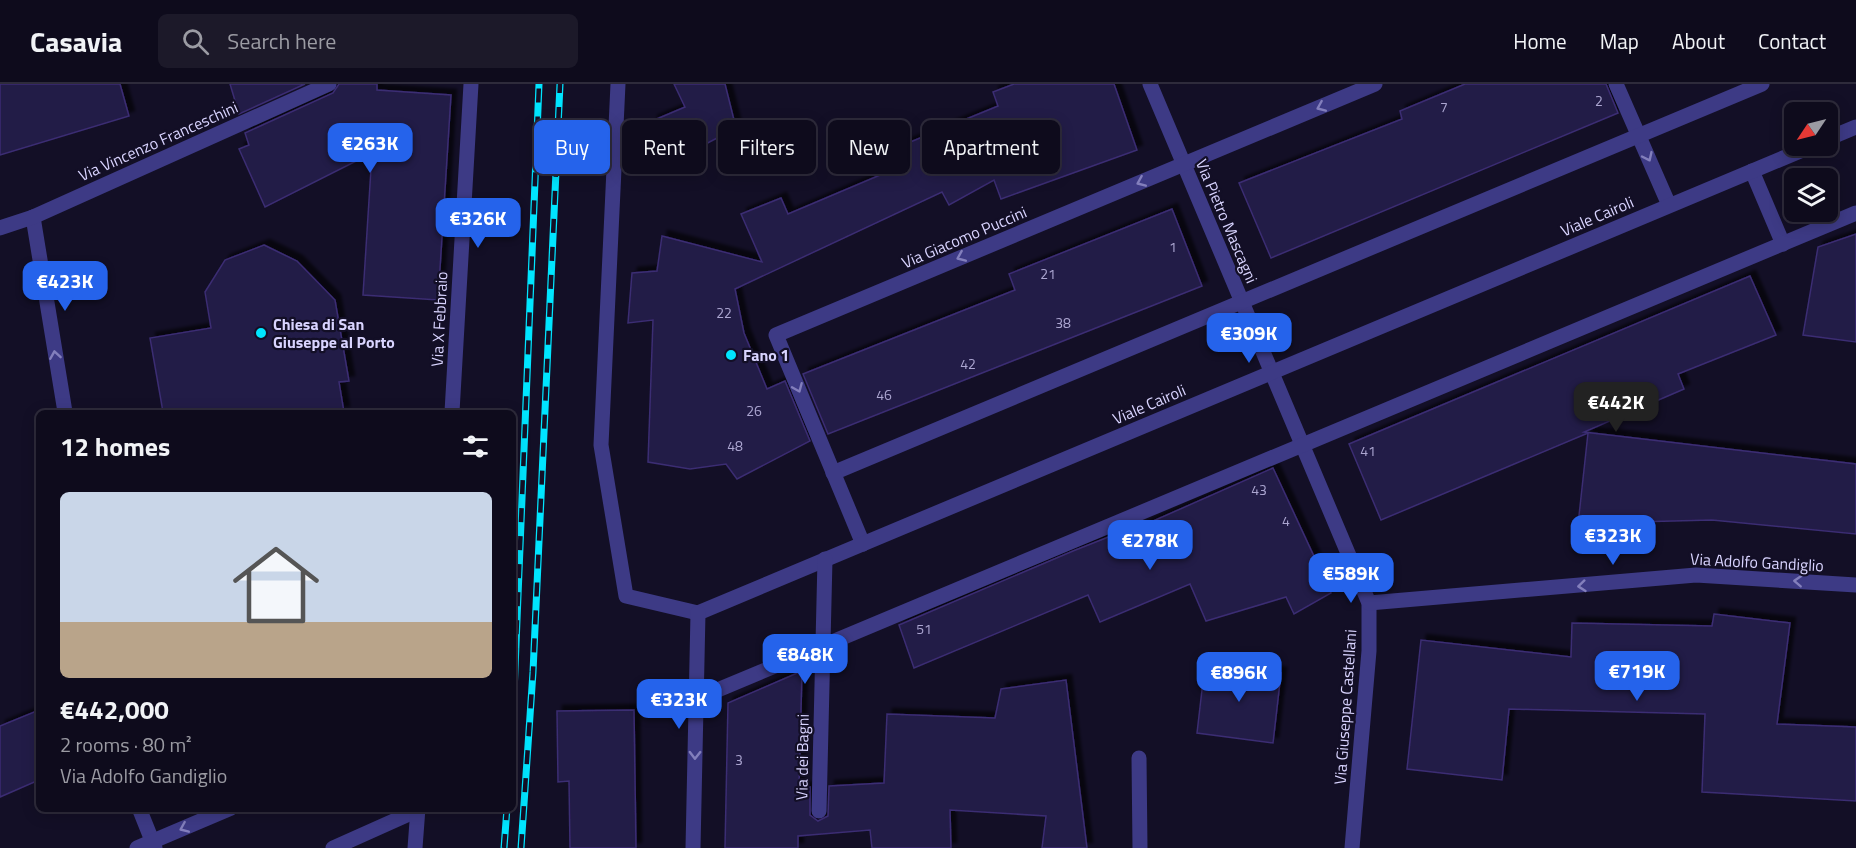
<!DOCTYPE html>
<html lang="en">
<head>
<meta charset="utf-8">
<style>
  :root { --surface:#0e0b1c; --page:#1c1929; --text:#f1f3f6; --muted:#9b9ba3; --line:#2e2b3b; --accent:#2563eb }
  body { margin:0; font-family:"Titillium Web",sans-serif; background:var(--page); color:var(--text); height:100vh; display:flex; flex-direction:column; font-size:22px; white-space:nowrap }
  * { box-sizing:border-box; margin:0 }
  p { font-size:20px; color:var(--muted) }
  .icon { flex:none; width:33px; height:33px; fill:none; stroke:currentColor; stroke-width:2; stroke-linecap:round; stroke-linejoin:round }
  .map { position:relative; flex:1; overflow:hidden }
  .drawer { position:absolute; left:36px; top:326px; width:480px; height:402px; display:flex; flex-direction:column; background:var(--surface); border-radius:9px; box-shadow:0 3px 15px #0003,0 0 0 2px var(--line) }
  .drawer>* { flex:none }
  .guide { position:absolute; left:534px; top:36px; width:570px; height:54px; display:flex; gap:12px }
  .needle { width:39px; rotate:235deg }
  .tools { position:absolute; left:1784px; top:18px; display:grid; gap:12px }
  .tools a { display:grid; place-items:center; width:54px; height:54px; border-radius:9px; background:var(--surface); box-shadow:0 3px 15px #0003,0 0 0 2px var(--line); font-size:30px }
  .price { position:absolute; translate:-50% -51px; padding:0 14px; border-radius:12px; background:var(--accent); color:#fff; font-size:20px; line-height:39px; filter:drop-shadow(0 2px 3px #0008) }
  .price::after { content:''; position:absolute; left:50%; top:36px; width:18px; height:14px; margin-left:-9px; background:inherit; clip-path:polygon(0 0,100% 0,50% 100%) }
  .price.on { background:#222; color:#fff }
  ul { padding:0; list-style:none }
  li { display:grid; align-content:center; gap:12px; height:318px; padding:0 24px }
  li+li { border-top:2px solid var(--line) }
  li span { display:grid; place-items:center; height:186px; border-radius:9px; color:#555 }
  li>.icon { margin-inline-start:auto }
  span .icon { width:108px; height:108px; fill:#fffc; stroke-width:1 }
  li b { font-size:26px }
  h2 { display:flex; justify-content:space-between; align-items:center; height:72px; padding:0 24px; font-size:26px }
  .tag { padding:0 21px; border-radius:9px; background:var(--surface); box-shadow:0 3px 15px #0003,0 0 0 2px var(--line); font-size:21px; line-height:54px }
  .tag.on { background:var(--accent); color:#fff }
  header { display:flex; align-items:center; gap:36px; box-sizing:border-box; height:84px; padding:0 30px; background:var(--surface); border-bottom:2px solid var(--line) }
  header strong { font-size:28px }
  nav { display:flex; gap:33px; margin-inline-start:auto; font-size:21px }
  .search { width:420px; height:54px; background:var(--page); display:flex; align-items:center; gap:15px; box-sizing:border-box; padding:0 21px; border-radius:9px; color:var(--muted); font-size:22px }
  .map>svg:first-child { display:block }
  .building { fill:#241b47; stroke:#3b2d73; stroke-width:1.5; filter:url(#shadow) }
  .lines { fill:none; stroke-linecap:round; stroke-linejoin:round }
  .minor { stroke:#3d3a85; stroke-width:15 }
  .rail-casing { stroke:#00e5ff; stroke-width:7 }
  .rail { stroke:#130f26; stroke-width:4.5; stroke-dasharray:14; stroke-linecap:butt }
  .oneway { stroke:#837fbc }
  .poi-dot { fill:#00e5ff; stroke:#130f26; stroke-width:2 }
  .labels { text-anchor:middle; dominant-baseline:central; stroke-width:4.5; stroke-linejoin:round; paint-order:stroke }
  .number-label { font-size:14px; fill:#aca6d1 }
  .street-label { font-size:16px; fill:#d9d4ff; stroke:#130f26 }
  .poi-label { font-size:16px; font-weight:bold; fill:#d9d4ff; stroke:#130f26; text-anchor:start }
</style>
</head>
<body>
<header>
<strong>Casavia</strong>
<div class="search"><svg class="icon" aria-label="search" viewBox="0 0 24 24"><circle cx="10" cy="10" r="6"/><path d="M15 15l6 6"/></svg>Search here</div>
<nav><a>Home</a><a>Map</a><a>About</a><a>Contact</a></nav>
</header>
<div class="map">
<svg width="1856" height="764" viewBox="0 0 1856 764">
  <defs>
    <filter id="shadow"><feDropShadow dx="5.5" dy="-5.5" stdDeviation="1.5" flood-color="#0009"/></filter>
  </defs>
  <rect width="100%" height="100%" fill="#130f26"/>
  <g class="building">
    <polygon points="0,0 120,0 129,32 0,71"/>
    <polygon points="230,0 305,0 239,30"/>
    <polygon points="339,0 377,0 377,6 451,11 438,216 363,211 372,69 265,123 239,65 249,61 245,49 333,9"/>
    <polygon points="674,0 725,0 736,44 668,80 652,37 685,23"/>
    <polygon points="1014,0 1114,0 1137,66 1001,115 994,96 949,121 942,108 735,205 744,249 767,305 785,297 810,357 737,395 726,380 690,385 648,378 653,236 628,239 632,189 657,187 662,152 762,178 741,130 781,114 788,130 892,86 886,68 998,22 993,8"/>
    <polygon points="1465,0 1606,0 1618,29 1271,174 1239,99 1402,35 1400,27"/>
    <polygon points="1172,125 1202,202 828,350 803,290 1015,206 1009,190"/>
    <polygon points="1856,150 1856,258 1803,251 1818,163"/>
    <polygon points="264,161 297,177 335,216 349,297 339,298 344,328 163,328 150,254 211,244 205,208 225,176"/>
    <polygon points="1750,192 1776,251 1678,290 1684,305 1584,348 1856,380 1856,450 1712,436 1634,438 1615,435 1609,446 1577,450 1588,349 1381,436 1349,360"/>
    <polygon points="1273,384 1331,509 1294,530 1286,513 1206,537 1190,500 1100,538 1088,511 914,584 899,541 1073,467 1116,450 1117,453"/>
    <polygon points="1714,530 1790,539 1777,640 1856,643 1856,717 1702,708 1705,630 1509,625 1502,696 1407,685 1421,556 1571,573 1572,539 1712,542"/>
    <polygon points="1205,580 1281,589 1273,659 1197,649"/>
    <polygon points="802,587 799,704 810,703 810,731 818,737 828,732 829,702 884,699 887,630 995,634 1001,605 1066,596 1087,764 1042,764 1046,732 950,726 951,764 872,764 870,746 798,752 798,764 725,764 728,619"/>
    <polygon points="39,626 39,696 0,713 0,642"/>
    <polygon points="634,626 636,764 570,764 569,697 558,698 557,627"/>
  </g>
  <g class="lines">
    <g class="minor">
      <polyline points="618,0 601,361 626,512 698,529"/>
      <polyline points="1150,0 1369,519 1369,567 1352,764"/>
      <polyline points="1616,0 1669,121"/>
      <polyline points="1827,55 1856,43"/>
      <polyline points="1752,87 1783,160"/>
      <polyline points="33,133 65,328"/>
      <polyline points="0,144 33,133 329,0"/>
      <polyline points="452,328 471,0"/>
      <polyline points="833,389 1762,0"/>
      <polyline points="863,460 776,251 1375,0"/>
      <polyline points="1369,519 1696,491 1856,501"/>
      <polyline points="698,529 1812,62"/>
      <polyline points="696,615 1856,129"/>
      <polyline points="1139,674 1140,764"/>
      <polyline points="139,724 155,764"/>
      <polyline points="819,727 825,475"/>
      <polyline points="137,764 231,724"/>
      <polyline points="333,764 418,726"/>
      <polyline points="415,764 418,724"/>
      <polyline points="693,764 698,529"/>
    </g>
    <defs>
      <g id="rail">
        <polyline points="513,634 539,0"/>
        <polyline points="504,764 507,724"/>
        <polyline points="521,764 533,588 560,0"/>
      </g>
    </defs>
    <use href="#rail" class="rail-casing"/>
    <use href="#rail" class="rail"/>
  </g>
  <defs><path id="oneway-chevron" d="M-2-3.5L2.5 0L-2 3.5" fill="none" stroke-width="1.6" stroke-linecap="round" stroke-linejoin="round" transform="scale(1.5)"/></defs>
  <g class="oneway">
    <use href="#oneway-chevron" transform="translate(1321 23) rotate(157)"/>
    <use href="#oneway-chevron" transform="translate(1648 73) rotate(65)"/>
    <use href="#oneway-chevron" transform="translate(1141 98) rotate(157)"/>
    <use href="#oneway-chevron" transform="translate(961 173) rotate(157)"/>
    <use href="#oneway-chevron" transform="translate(55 271) rotate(-99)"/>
    <use href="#oneway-chevron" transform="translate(798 304) rotate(67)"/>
    <use href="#oneway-chevron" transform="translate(1798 497) rotate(-177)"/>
    <use href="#oneway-chevron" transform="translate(1582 502) rotate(174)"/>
    <use href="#oneway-chevron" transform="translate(695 671) rotate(91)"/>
    <use href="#oneway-chevron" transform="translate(184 744) rotate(157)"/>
  </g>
  <g class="poi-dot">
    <circle cx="261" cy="249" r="6"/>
    <circle cx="731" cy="271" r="6"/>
  </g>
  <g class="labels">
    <g class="number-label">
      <text x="1599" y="16">2</text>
      <text x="1444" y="22">7</text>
      <text x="1173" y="162">1</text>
      <text x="1048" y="189">21</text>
      <text x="724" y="228">22</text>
      <text x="1063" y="238">38</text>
      <text x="968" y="279">42</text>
      <text x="884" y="310">46</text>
      <text x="754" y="326">26</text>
      <text x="735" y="361">48</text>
      <text x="1368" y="366">41</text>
      <text x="1259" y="405">43</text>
      <text x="1286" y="436">4</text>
      <text x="924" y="544">51</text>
      <text x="739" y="675">3</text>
    </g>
    <g class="street-label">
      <text transform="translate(158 57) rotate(-24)">Via Vincenzo Franceschini</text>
      <text transform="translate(1597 132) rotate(-23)">Viale Cairoli</text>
      <text transform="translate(1227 137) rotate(67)">Via Pietro Mascagni</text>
      <text transform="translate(964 153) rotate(-23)">Via Giacomo Puccini</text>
      <text transform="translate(439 235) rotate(-87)">Via X Febbraio</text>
      <text transform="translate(1149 320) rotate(-23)">Viale Cairoli</text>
      <text transform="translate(1757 478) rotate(3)">Via Adolfo Gandiglio</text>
      <text transform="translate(1345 623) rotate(-86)">Via Giuseppe Castellani</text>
      <text transform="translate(802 673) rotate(-89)">Via dei Bagni</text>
    </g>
    <g class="poi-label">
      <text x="273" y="240">Chiesa di San<tspan x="273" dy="18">Giuseppe al Porto</tspan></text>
      <text x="743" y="271">Fano 1</text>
    </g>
  </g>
</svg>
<div class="tools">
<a><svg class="needle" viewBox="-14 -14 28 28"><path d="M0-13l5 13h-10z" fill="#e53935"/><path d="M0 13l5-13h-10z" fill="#9b9ba3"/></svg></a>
<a><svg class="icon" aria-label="layers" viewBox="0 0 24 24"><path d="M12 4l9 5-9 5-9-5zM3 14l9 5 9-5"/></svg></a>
</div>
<b class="price" style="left:370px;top:90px">€263K</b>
<b class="price" style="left:478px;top:165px">€326K</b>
<b class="price" style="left:65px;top:228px">€423K</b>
<b class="price" style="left:1249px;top:280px">€309K</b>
<b class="price on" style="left:1616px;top:349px">€442K</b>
<b class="price" style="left:1613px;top:482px">€323K</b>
<b class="price" style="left:1150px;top:487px">€278K</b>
<b class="price" style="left:1351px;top:520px">€589K</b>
<b class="price" style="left:805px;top:601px">€848K</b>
<b class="price" style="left:1637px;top:618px">€719K</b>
<b class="price" style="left:1239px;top:619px">€896K</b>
<b class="price" style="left:679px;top:646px">€323K</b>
<div class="guide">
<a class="tag on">Buy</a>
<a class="tag">Rent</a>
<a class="tag">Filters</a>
<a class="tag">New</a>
<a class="tag">Apartment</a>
</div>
<section class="drawer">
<h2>12 homes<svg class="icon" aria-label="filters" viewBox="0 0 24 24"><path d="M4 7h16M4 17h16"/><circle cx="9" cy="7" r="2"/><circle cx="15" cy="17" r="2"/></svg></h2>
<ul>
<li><span style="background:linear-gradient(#c9d6e8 70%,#b9a48a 0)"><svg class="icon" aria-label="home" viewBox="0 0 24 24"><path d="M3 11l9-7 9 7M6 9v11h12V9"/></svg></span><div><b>€442,000</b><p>2 rooms · 80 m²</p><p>Via Adolfo Gandiglio</p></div></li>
</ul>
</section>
</div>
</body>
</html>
